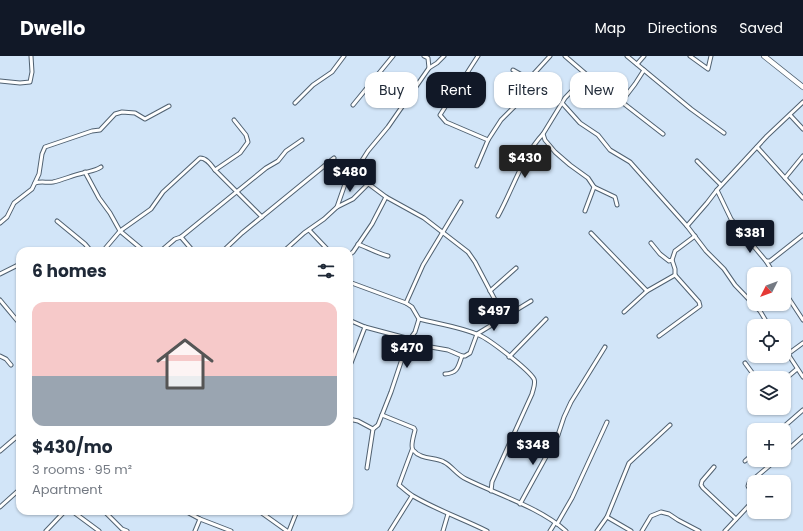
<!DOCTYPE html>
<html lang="en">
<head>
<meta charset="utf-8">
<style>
  :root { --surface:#fff; --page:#f2f2f3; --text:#1f2937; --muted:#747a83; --line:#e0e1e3; --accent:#111827 }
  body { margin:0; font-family:Poppins,sans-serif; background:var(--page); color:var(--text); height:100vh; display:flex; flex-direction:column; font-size:15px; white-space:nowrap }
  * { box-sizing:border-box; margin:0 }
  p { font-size:13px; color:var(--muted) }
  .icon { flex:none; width:22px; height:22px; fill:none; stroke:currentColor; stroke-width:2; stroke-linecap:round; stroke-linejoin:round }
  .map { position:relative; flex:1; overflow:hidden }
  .panel { position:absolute; left:16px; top:191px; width:337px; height:268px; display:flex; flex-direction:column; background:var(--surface); border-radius:12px; box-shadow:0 1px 3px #0004 }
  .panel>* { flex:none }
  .top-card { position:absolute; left:365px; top:16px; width:378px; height:36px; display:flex; gap:8px }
  .needle { width:26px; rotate:228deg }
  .controls { position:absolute; left:747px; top:211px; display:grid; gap:8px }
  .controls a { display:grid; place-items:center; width:44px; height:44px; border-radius:8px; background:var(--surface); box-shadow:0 1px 3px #0004; font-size:20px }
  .price { position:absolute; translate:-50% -34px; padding:0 9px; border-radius:4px; background:var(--accent); color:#fff; font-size:13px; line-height:26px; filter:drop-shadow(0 1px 2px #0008) }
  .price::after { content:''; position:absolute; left:50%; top:24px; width:12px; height:9px; margin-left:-6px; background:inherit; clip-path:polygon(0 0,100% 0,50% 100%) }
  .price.on { background:#222; color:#fff }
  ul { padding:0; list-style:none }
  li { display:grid; align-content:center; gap:8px; height:212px; padding:0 16px }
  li+li { border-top:1px solid var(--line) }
  li span { display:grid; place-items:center; height:124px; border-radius:12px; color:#555 }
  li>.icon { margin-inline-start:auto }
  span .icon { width:72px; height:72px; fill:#fffc; stroke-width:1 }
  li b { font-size:17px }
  h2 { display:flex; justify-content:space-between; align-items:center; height:48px; padding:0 16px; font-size:17px }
  .tag { padding:0 14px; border-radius:12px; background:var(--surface); box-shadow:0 1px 3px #0004; font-size:14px; line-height:36px }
  .tag.on { background:var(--accent); color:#fff }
  header { display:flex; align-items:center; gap:24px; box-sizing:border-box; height:56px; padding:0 20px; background:var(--accent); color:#fff }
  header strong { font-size:19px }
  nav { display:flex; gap:22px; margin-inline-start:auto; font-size:14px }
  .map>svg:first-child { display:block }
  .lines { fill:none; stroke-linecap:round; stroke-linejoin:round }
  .street-casing { stroke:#506171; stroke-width:5 }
  .secondary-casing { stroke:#506171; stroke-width:6 }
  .street { stroke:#fff; stroke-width:3 }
  .secondary { stroke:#fff; stroke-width:4.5 }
</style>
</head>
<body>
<header>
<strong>Dwello</strong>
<nav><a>Map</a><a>Directions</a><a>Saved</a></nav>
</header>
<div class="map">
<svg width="803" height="475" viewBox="0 0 803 475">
  <rect width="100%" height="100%" fill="#d2e5f8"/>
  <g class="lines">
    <defs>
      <g id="street">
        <polyline points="424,0 428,2 429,12 388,71 368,95 354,117 386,141 424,162 468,196 475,206 504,261"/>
        <polyline points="478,0 440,59 446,66 488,84"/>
        <polyline points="565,0 587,19 663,78"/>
        <polyline points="627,0 691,53 724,77"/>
        <polyline points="690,0 708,13 711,0"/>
        <polyline points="637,8 644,0"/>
        <polyline points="429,12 437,7 444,0"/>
        <polyline points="513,14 529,23"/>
        <polyline points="587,19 565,42 543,78 545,84 555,96 570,109 588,122 594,131 615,141 617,149"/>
        <polyline points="0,25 20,27 30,26 32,16 31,0"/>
        <polyline points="622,45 635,28 644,14"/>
        <polyline points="295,47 313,29 332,16 344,0"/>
        <polyline points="562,47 580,67 598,79 610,94 630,106 687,170 706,195 724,213 735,229 760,255 769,270"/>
        <polyline points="353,49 393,0"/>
        <polyline points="790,59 803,73"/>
        <polyline points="757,91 803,142"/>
        <polyline points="697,105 721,129"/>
        <polyline points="477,110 488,84 501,64 517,48 521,42 529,23 550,0"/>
        <polyline points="215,114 240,97 248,86 246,79 234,64"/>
        <polyline points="85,116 99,142 110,157 120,175 144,195"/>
        <polyline points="785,122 803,100"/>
        <path d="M35,127C41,125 47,127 53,126C63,124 73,119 83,117C90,115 95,115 101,111"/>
        <polyline points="717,134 731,163 766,205 770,205 803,179"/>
        <polyline points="337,151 345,128 354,117"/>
        <polyline points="585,155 594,131"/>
        <path d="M498,160C512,135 523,99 543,78"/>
        <polyline points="57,165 85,188 91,195"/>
        <polyline points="0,167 7,161 14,147 32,133 39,118 42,98 45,91 92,75 100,74 115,58 122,56 135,57 145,63 169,50"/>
        <polyline points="687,170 707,147 717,134 767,80 803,46"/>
        <polyline points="309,174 329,195"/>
        <polyline points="591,177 647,235 675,219 675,213 672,204"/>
        <polyline points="181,181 193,195"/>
        <polyline points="651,187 660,198 669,205 672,204 675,195 695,180"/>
        <path d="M358,188C368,192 377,197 388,200"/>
        <path d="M103,195L120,175L151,153L163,136L200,102C207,102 211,109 215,114L262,161"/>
        <polyline points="161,195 175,183 181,181 266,112 278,105 286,95 302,84"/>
        <polyline points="223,195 242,177 334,102"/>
        <polyline points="284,195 304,177 324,163 337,151 353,143 368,128"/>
        <polyline points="349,199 353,196 372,168 386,141"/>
        <polyline points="766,205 774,218"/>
        <polyline points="0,218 20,208"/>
        <polyline points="349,226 406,247 412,251 419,263 415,276 410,283 405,294 391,336 378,369 373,373 358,365 349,363"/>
        <polyline points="490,235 516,212"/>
        <polyline points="784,235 803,264"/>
        <polyline points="0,244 20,268"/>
        <polyline points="406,247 423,209 461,146"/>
        <polyline points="624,256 647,235"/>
        <path d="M419,263C439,268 460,271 479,279C489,283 528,313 534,323C536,328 533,333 532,338L492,426L491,435"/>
        <polyline points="349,264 365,271 410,283 425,290 448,294 462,300 465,300 470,297 477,278 531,245"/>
        <polyline points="659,280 700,250 699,246 675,219"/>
        <polyline points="784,292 803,321"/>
        <polyline points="788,298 803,287"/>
        <polyline points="0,300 6,303 11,309"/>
        <polyline points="509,301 546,263"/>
        <polyline points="351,307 365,271"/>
        <polyline points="745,307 756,322"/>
        <path d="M445,318C458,317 458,311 462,300"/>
        <polyline points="784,324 797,313"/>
        <path d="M382,359L414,372L415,374C414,379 410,390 413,394C421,404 435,401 444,406C452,410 457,419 466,423C498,439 539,451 566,475"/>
        <polyline points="780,374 803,354"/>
        <path d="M412,394L399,429C403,432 408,437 413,440C437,454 463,463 487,475"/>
        <polyline points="0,395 20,378"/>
        <polyline points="784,397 803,380"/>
        <polyline points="745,405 754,397"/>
        <polyline points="714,411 702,425 701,429 703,432 736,463"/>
        <polyline points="367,412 373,373"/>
        <polyline points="754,441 748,430 749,427 776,404"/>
        <polyline points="520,448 558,379 564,361 571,346 605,291"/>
        <polyline points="0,451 20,433"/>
        <polyline points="72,455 99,475"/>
        <polyline points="104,455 122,473 127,475"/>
        <polyline points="185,455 200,463 231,475"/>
        <polyline points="259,455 287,475"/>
        <polyline points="607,461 631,475"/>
        <polyline points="557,468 572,442 607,366"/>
        <polyline points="46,475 65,455"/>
        <polyline points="195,475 200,463"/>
        <polyline points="289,475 297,455"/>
        <polyline points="390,475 412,440"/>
        <polyline points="443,475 448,458"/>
        <polyline points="550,475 555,467"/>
        <polyline points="597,475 607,461 629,407 670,369"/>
        <polyline points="642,475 651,460 661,456 669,458 678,464 699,475"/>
        <polyline points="725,475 754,444"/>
      </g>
      <polyline id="secondary" points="764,0 803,31"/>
    </defs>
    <use href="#street" class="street-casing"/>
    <use href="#secondary" class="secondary-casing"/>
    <use href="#street" class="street"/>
    <use href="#secondary" class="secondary"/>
  </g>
</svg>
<div class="controls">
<a><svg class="needle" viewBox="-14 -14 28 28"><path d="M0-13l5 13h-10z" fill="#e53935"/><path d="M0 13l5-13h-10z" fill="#747a83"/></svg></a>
<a><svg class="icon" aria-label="locate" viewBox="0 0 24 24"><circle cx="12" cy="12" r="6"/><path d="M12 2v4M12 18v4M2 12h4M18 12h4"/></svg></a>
<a><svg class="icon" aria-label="layers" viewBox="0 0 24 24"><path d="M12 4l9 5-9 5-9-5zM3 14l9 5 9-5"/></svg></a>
<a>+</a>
<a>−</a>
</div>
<b class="price on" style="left:525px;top:123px">$430</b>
<b class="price" style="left:350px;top:137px">$480</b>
<b class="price" style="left:750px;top:198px">$381</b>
<b class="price" style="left:494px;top:276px">$497</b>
<b class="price" style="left:407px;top:313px">$470</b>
<b class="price" style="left:533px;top:410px">$348</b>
<div class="top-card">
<a class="tag">Buy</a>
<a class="tag on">Rent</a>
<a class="tag">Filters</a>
<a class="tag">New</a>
</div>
<section class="panel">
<h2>6 homes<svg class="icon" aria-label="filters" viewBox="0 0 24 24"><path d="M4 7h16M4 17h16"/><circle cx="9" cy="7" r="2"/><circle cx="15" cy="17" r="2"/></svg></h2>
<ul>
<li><span style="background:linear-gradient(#f6c9c9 60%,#9aa5b1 0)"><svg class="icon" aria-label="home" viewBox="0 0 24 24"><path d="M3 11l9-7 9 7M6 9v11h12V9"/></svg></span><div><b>$430/mo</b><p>3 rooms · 95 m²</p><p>Apartment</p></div></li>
</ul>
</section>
</div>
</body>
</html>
